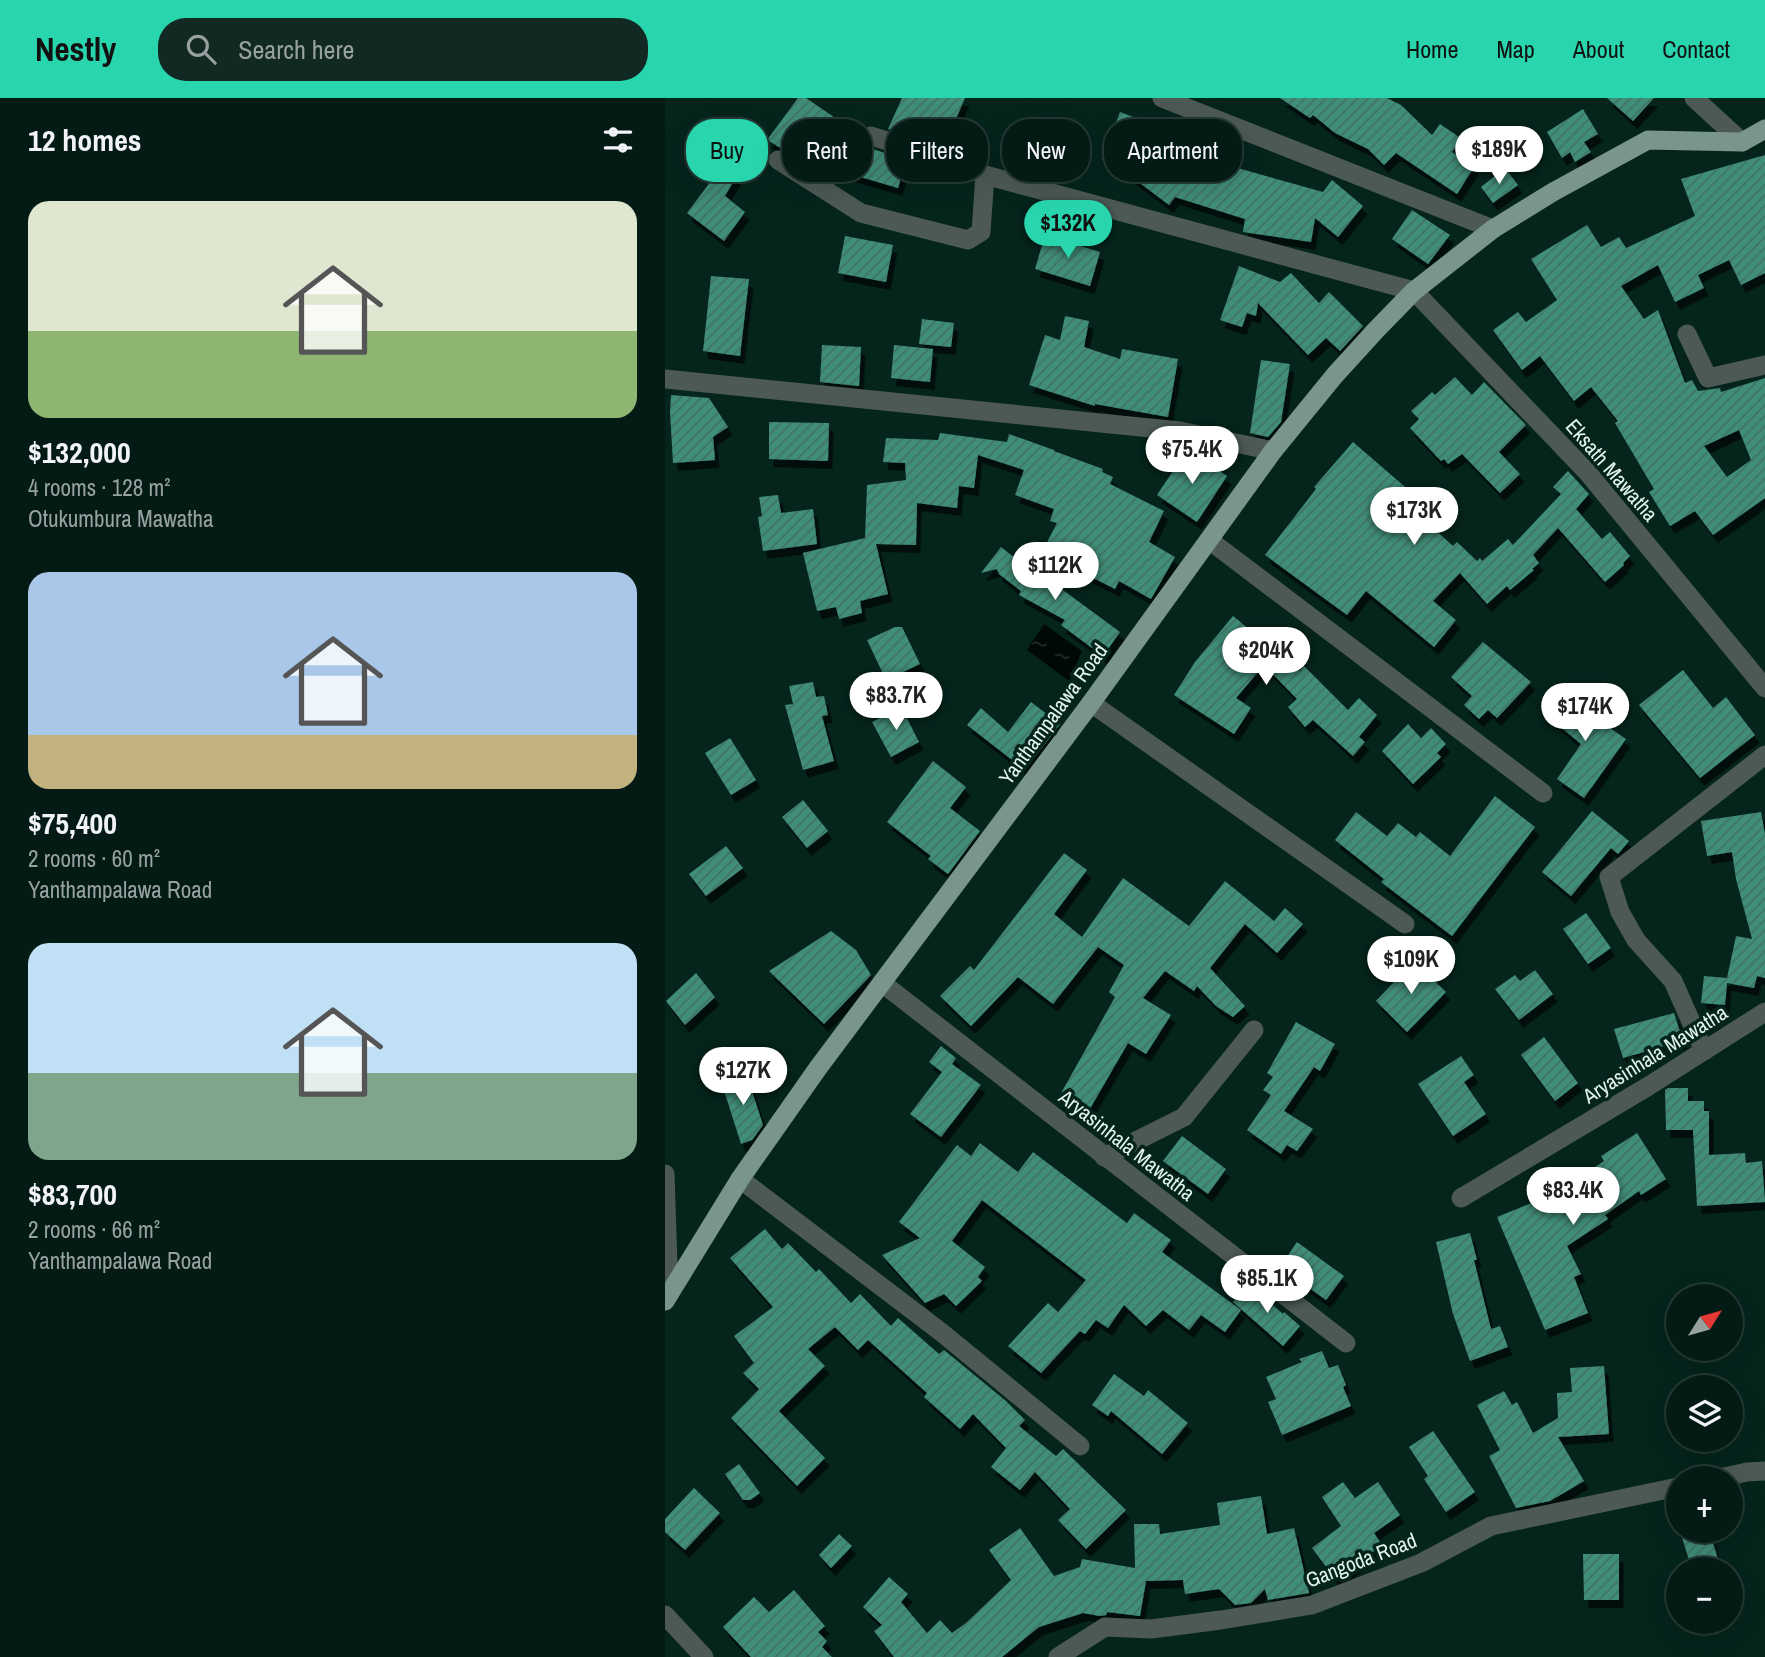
<!DOCTYPE html>
<html lang="en">
<head>
<meta charset="utf-8">
<style>
  :root { --surface:#041b15; --page:#122822; --text:#f1f3f6; --muted:#97a1a0; --line:#253934; --accent:#28d5ad }
  body { margin:0; font-family:"Archivo Narrow",sans-serif; background:var(--page); color:var(--text); height:100vh; display:flex; flex-direction:column; font-size:26px; white-space:nowrap }
  * { box-sizing:border-box; margin:0 }
  p { font-size:23px; color:var(--muted) }
  .icon { flex:none; width:38px; height:38px; fill:none; stroke:currentColor; stroke-width:2; stroke-linecap:round; stroke-linejoin:round }
  .map { position:relative; flex:1; overflow:hidden }
  .panel { display:flex; flex-direction:column; background:var(--surface); width:665px }
  .panel>* { flex:none }
  .guide { position:absolute; left:21px; top:21px; width:665px; height:63px; display:flex; gap:14px }
  .needle { width:46px; rotate:53deg }
  .buttons { position:absolute; left:1001px; top:1186px; display:grid; gap:14px }
  .buttons a { display:grid; place-items:center; width:77px; height:77px; border-radius:50%; background:var(--surface); box-shadow:0 7px 28px #0002,0 0 0 2px var(--line); font-size:35px }
  .price { position:absolute; translate:-50% -60px; padding:0 16px; border-radius:24px; background:#fff; color:#222; font-size:23px; line-height:46px; filter:drop-shadow(0 2px 4px #0008) }
  .price::after { content:''; position:absolute; left:50%; top:42px; width:21px; height:16px; margin-left:-10px; background:inherit; clip-path:polygon(0 0,100% 0,50% 100%) }
  .price.on { background:var(--accent); color:#111 }
  ul { padding:0; list-style:none }
  li { display:grid; align-content:center; gap:14px; height:371px; padding:0 28px }
  li span { display:grid; place-items:center; height:217px; border-radius:21px; color:#555 }
  li>.icon { margin-inline-start:auto }
  span .icon { width:126px; height:126px; fill:#fffc; stroke-width:1 }
  li b { font-size:30px }
  h2 { display:flex; justify-content:space-between; align-items:center; height:84px; padding:0 28px; font-size:30px }
  .chip { padding:0 24px; border-radius:28px; background:var(--surface); box-shadow:0 7px 28px #0002,0 0 0 2px var(--line); font-size:24px; line-height:63px }
  .chip.on { background:var(--accent); color:#111 }
  header { display:flex; align-items:center; gap:42px; box-sizing:border-box; height:98px; padding:0 35px; background:var(--accent); color:#111 }
  header strong { font-size:33px }
  nav { display:flex; gap:38px; margin-inline-start:auto; font-size:24px }
  .search { width:490px; height:63px; background:var(--page); display:flex; align-items:center; gap:18px; box-sizing:border-box; padding:0 24px; border-radius:28px; color:var(--muted); font-size:26px }
  main { display:flex; flex:1; min-height:0 }
  .map>svg:first-child { display:block }
  .water { fill:url(#water-ripples) }
  .building { fill:url(#building-hatch); fill-rule:evenodd; filter:url(#shadow) }
  .lines { fill:none; stroke-linecap:round; stroke-linejoin:round }
  .minor { stroke:#4c5955; stroke-width:19 }
  .tertiary { stroke:#4c5955; stroke-width:19 }
  .primary { stroke:#7a958b; stroke-width:19 }
  .labels { text-anchor:middle; dominant-baseline:central; stroke-width:7; stroke-linejoin:round; paint-order:stroke }
  .street-label { font-size:21px; fill:#e3f4ee; stroke:#05241c }
</style>
</head>
<body>
<header>
<strong>Nestly</strong>
<div class="search"><svg class="icon" aria-label="search" viewBox="0 0 24 24"><circle cx="10" cy="10" r="6"/><path d="M15 15l6 6"/></svg>Search here</div>
<nav><a>Home</a><a>Map</a><a>About</a><a>Contact</a></nav>
</header>
<main>
<section class="panel">
<h2>12 homes<svg class="icon" aria-label="filters" viewBox="0 0 24 24"><path d="M4 7h16M4 17h16"/><circle cx="9" cy="7" r="2"/><circle cx="15" cy="17" r="2"/></svg></h2>
<ul>
<li><span style="background:linear-gradient(#dfe7d0 60%,#8fb573 0)"><svg class="icon" aria-label="home" viewBox="0 0 24 24"><path d="M3 11l9-7 9 7M6 9v11h12V9"/></svg></span><div><b>$132,000</b><p>4 rooms · 128 m²</p><p>Otukumbura Mawatha</p></div></li>
<li><span style="background:linear-gradient(#a9c7e8 75%,#c2b280 0)"><svg class="icon" aria-label="home" viewBox="0 0 24 24"><path d="M3 11l9-7 9 7M6 9v11h12V9"/></svg></span><div><b>$75,400</b><p>2 rooms · 60 m²</p><p>Yanthampalawa Road</p></div></li>
<li><span style="background:linear-gradient(#bfe0f5 60%,#7fa58c 0)"><svg class="icon" aria-label="home" viewBox="0 0 24 24"><path d="M3 11l9-7 9 7M6 9v11h12V9"/></svg></span><div><b>$83,700</b><p>2 rooms · 66 m²</p><p>Yanthampalawa Road</p></div></li>
</ul>
</section>
<div class="map">
<svg width="1100" height="1559" viewBox="0 0 1100 1559">
  <defs>
    <pattern id="water-ripples" width="26" height="14" patternUnits="userSpaceOnUse" patternTransform="scale(1.75)"><rect width="26" height="14" fill="#000905"/><path d="M2 4q2-2 4 0t4 0M15 11q2-2 4 0t4 0" fill="none" stroke="#252d2a"/></pattern>
    <pattern id="building-hatch" width="6" height="6" patternUnits="userSpaceOnUse" patternTransform="scale(1.75)"><rect width="6" height="6" fill="#418e78"/><path d="M-1 1l2-2M0 6l6-6M5 7l2-2" fill="none" stroke="#427264"/></pattern>
    <filter id="shadow"><feDropShadow dx="4.5" dy="8" stdDeviation="0" flood-color="#0009"/></filter>
  </defs>
  <rect width="100%" height="100%" fill="#05241c"/>
  <polygon class="water" points="379,526 417,553 404,583 362,552"/>
  <g class="building">
    <polygon points="133,0 141,0 166,17 194,40 202,49 241,62 233,90 182,75 179,79 150,56 143,66 102,42"/>
    <polygon points="237,0 300,0 279,48 248,36 247,38 223,31"/>
    <polygon points="615,0 722,0 736,7 767,37 775,26 797,41 787,54 809,69 792,96 731,55 719,67 703,51 670,35 648,17 645,20"/>
    <polygon points="942,0 989,0 968,23"/>
    <polygon points="918,11 933,36 919,44 926,54 910,64 905,54 897,60 882,34"/>
    <polygon points="455,14 495,29 495,34 523,56 658,94 667,82 698,108 673,139 650,120 646,144 578,134 580,121 510,99 504,107 451,67 437,62"/>
    <polygon points="61,43 84,56 60,98 80,114 59,143 22,115 52,75 46,71"/>
    <path d="M1100,57V175L1076,187L1064,162L1033,177L1039,190L1010,204L993,167L956,188L979,221L993,212L1020,285L1027,282L1033,293L1055,290L1056,294L1100,280V400L1048,437L1030,413L1005,428L984,394L989,391L950,325L953,323L926,289L909,303L875,258L857,272L828,232L853,214L861,224L892,202L866,161L922,127L936,149L954,139L961,150L1030,118L1016,81ZM1074,332L1086,362L1062,379L1039,348Z"/>
    <polygon points="840,70 853,87 828,105 816,89"/>
    <polygon points="747,112 785,137 763,166 727,141"/>
    <polygon points="380,137 435,154 425,188 370,171"/>
    <polygon points="180,138 228,147 221,184 173,175"/>
    <polygon points="574,168 615,184 626,175 654,205 664,194 698,228 675,253 661,240 643,257 593,205 591,218 582,215 577,229 555,222"/>
    <polygon points="46,178 84,181 75,258 38,253"/>
    <polygon points="400,218 424,223 419,249 455,261 457,251 513,261 503,319 430,306 430,308 364,287 380,237 395,242"/>
    <polygon points="257,221 289,225 286,249 254,246"/>
    <polygon points="157,247 196,249 194,288 155,284"/>
    <polygon points="229,247 268,251 265,284 226,280"/>
    <polygon points="596,262 625,266 616,324 603,339 585,335"/>
    <polygon points="790,279 807,297 819,284 861,327 834,354 855,376 835,395 797,356 783,366 779,361 776,363 745,330 754,321 746,313 767,294 770,297"/>
    <polygon points="6,297 44,300 63,329 48,339 50,362 8,365 5,315"/>
    <polygon points="104,324 164,325 163,363 104,361"/>
    <polygon points="275,335 342,344 344,336 389,352 389,353 438,371 437,374 448,379 445,386 499,413 484,444 510,459 486,501 454,483 450,491 377,454 392,425 385,423 389,411 350,397 359,372 313,357 309,390 294,388 292,410 252,405 251,447 211,446 223,496 195,503 197,515 174,521 171,509 152,513 138,455 200,440 202,387 241,382 240,365 218,364 221,340 273,342"/>
    <polygon points="688,344 746,394 730,413 755,437 765,427 788,448 792,444 812,463 815,460 817,463 843,441 848,447 896,396 888,389 903,373 924,396 911,411 937,441 945,434 965,458 958,465 959,467 940,484 893,430 868,457 874,465 867,471 869,472 845,492 842,488 822,506 795,475 768,503 791,522 769,549 701,493 682,517 600,457 651,391 649,389"/>
    <polygon points="522,352 562,378 532,424 492,397"/>
    <polygon points="113,397 116,415 148,411 152,446 98,453 93,419 97,418 94,399"/>
    <polygon points="336,449 367,473 368,470 455,534 438,558 396,527 400,522 354,497 356,493 334,476 332,471 316,475"/>
    <polygon points="568,518 635,573 639,568 683,612 694,600 712,617 694,639 700,644 688,658 648,622 640,629 623,609 632,601 599,567 571,600 586,610 569,636 509,597 530,564"/>
    <polygon points="230,529 237,529 255,566 221,582 202,542"/>
    <polygon points="818,544 866,584 832,620 823,612 814,621 799,607 807,598 786,579"/>
    <polygon points="1018,572 1048,610 1061,599 1090,637 1035,680 974,607"/>
    <polygon points="148,584 151,599 159,598 163,617 157,618 169,663 138,672 120,607 128,606 124,588"/>
    <polygon points="902,591 934,618 932,621 961,641 919,700 892,681 916,646 881,617"/>
    <polygon points="366,604 395,626 360,672 302,627 316,610 343,634"/>
    <polygon points="236,609 254,644 226,659 207,624"/>
    <polygon points="743,626 756,640 766,630 781,646 772,655 776,659 748,686 717,653"/>
    <polygon points="65,640 91,682 66,697 40,655"/>
    <polygon points="268,663 301,689 285,710 315,733 283,776 263,761 266,758 222,724"/>
    <polygon points="830,698 870,729 787,838 716,784 719,781 670,742 691,714 722,738 733,725 751,739 755,734 785,758"/>
    <polygon points="138,702 163,733 142,750 117,719"/>
    <polygon points="927,713 964,743 953,756 946,750 906,798 877,774"/>
    <polygon points="1096,714 1100,737 1100,880 1092,878 1089,890 1062,885 1060,907 1036,905 1039,878 1062,880 1071,838 1087,841 1071,781 1067,754 1042,758 1036,723"/>
    <polygon points="61,748 78,770 41,798 24,776"/>
    <polygon points="399,755 422,772 389,816 417,839 458,780 524,828 560,783 609,823 620,810 638,826 612,855 580,826 545,870 580,908 568,919 551,908 532,888 529,893 500,873 478,900 506,917 481,956 463,945 423,1014 395,997 450,899 444,894 459,867 433,849 388,906 353,879 306,928 275,898 305,868 309,872"/>
    <polygon points="921,815 946,850 923,866 898,831"/>
    <polygon points="166,833 191,852 206,877 159,926 104,873"/>
    <polygon points="749,863 781,894 742,934 711,903"/>
    <polygon points="870,872 888,896 854,922 830,891 850,877 855,883"/>
    <polygon points="31,875 50,899 20,927 1,903"/>
    <polygon points="1009,915 1018,943 958,960 949,931"/>
    <polygon points="631,924 670,946 655,973 649,969 619,1013 648,1031 632,1053 622,1047 616,1056 582,1032 606,997 598,992 608,979 602,975"/>
    <polygon points="879,939 913,985 890,1003 856,957"/>
    <polygon points="276,948 291,960 287,966 316,987 276,1039 245,1016 277,974 264,964"/>
    <polygon points="796,958 809,977 799,984 821,1016 788,1038 753,986"/>
    <polygon points="81,975 98,1027 87,1042 76,1046 56,983"/>
    <polygon points="1003,990 1023,990 1023,1003 1039,1003 1039,1013 1044,1013 1044,1057 1080,1055 1081,1065 1097,1063 1100,1104 1032,1108 1028,1032 1001,1032 1000,992"/>
    <polygon points="972,1035 1001,1081 976,1097 974,1093 940,1117 943,1121 902,1148 916,1176 909,1179 923,1215 880,1232 832,1119 894,1094 939,1063 936,1058"/>
    <polygon points="517,1038 561,1071 543,1096 498,1063"/>
    <polygon points="315,1045 353,1074 368,1054 462,1125 469,1115 506,1142 497,1154 576,1212 560,1234 536,1217 524,1232 498,1212 481,1228 459,1207 443,1230 431,1222 420,1236 415,1233 376,1275 343,1248 383,1205 393,1214 421,1182 317,1102 287,1143 320,1169 313,1179 317,1183 291,1208 279,1196 260,1205 217,1157 255,1140 234,1124 292,1047 306,1058"/>
    <polygon points="100,1131 117,1151 123,1145 151,1174 154,1171 186,1205 195,1196 226,1228 233,1220 274,1256 279,1252 341,1303 360,1322 354,1328 391,1358 398,1351 461,1412 421,1451 393,1422 405,1411 370,1374 355,1392 326,1369 341,1350 308,1316 295,1331 259,1299 262,1295 203,1242 193,1252 170,1229 143,1251 160,1268 114,1313 160,1360 132,1388 66,1320 94,1291 78,1275 89,1265 69,1238 108,1209 65,1160"/>
    <polygon points="805,1135 812,1162 809,1162 826,1231 835,1228 843,1249 805,1263 788,1216 771,1144"/>
    <polygon points="632,1144 679,1178 661,1202 615,1169"/>
    <polygon points="584,1186 618,1216 619,1214 635,1228 618,1248 568,1204"/>
    <polygon points="657,1253 664,1270 673,1267 681,1287 678,1289 686,1308 617,1337 603,1304 611,1301 601,1279 637,1264 634,1261"/>
    <polygon points="939,1268 944,1336 893,1339 919,1383 885,1403 851,1410 824,1358 835,1352 812,1307 839,1293 847,1307 852,1304 868,1335 893,1320 892,1295 907,1294 905,1270"/>
    <polygon points="449,1276 479,1298 483,1292 523,1325 497,1356 446,1313 443,1318 427,1307"/>
    <polygon points="768,1333 810,1394 781,1414 759,1381 763,1378 744,1349"/>
    <polygon points="74,1366 95,1395 85,1402 78,1402 60,1376"/>
    <polygon points="678,1384 690,1400 713,1384 735,1417 709,1435 717,1447 671,1482 647,1450 676,1428 657,1399"/>
    <polygon points="29,1390 55,1415 20,1452 0,1434 0,1421"/>
    <polygon points="596,1398 602,1436 629,1430 644,1495 603,1502 600,1491 586,1505 570,1507 554,1491 520,1496 518,1482 481,1483 475,1518 442,1514 441,1517 435,1518 418,1515 374,1529 337,1559 229,1559 209,1533 217,1527 198,1509 224,1479 243,1496 236,1504 262,1535 275,1522 287,1535 301,1525 346,1482 324,1452 355,1430 389,1478 415,1469 417,1461 470,1470 469,1426 494,1426 495,1436 555,1427 552,1405"/>
    <polygon points="1015,1433 1044,1433 1055,1467 1040,1472 1027,1472"/>
    <polygon points="174,1436 187,1448 166,1470 154,1457"/>
    <polygon points="918,1456 954,1456 954,1502 919,1502"/>
    <polygon points="129,1492 160,1528 153,1534 162,1543 157,1549 167,1559 86,1559 58,1529 89,1499 104,1514"/>
  </g>
  <g class="lines">
    <g class="minor">
      <polyline points="497,0 828,131"/>
      <polyline points="1029,0 1077,44"/>
      <polyline points="206,38 271,58 320,77 749,193 923,375 1100,590"/>
      <polyline points="113,62 196,115 303,142 316,134 320,77"/>
      <polyline points="1022,236 1043,280 1100,267"/>
      <polyline points="0,281 515,333 608,353"/>
      <polyline points="544,442 878,695"/>
      <polyline points="426,605 740,826"/>
      <polyline points="217,885 681,1245"/>
      <polyline points="1039,953 1008,883 971,842 955,814 944,779 1100,657"/>
      <polyline points="439,1059 519,1019 589,932"/>
      <polyline points="75,1081 276,1234 415,1348"/>
      <polyline points="796,1100 982,989 1100,914"/>
      <polyline points="1050,1381 1082,1374 1100,1373"/>
      <polyline points="0,1517 39,1559"/>
      <polyline points="393,1559 440,1529 486,1531 556,1522 647,1507 756,1465 826,1428 1013,1389"/>
    </g>
    <polyline class="tertiary" points="0,1076 4,1196"/>
    <polyline class="primary" points="0,1203 75,1081 153,970 426,605 608,353 670,277 711,232 749,193 828,131 888,94 983,42 1077,44 1100,31"/>
  </g>
  <g class="labels">
    <g class="street-label">
      <text transform="translate(947 372) rotate(49)">Eksath Mawatha</text>
      <text transform="translate(388 616) rotate(-54)">Yanthampalawa Road</text>
      <text transform="translate(990 956) rotate(-32)">Aryasinhala Mawatha</text>
      <text transform="translate(462 1047) rotate(38)">Aryasinhala Mawatha</text>
      <text transform="translate(696 1462) rotate(-21)">Gangoda Road</text>
    </g>
  </g>
</svg>
<div class="buttons">
<a><svg class="needle" viewBox="-14 -14 28 28"><path d="M0-13l5 13h-10z" fill="#e53935"/><path d="M0 13l5-13h-10z" fill="#97a1a0"/></svg></a>
<a><svg class="icon" aria-label="layers" viewBox="0 0 24 24"><path d="M12 4l9 5-9 5-9-5zM3 14l9 5 9-5"/></svg></a>
<a>+</a>
<a>−</a>
</div>
<b class="price" style="left:834px;top:88px">$189K</b>
<b class="price on" style="left:403px;top:162px">$132K</b>
<b class="price" style="left:527px;top:388px">$75.4K</b>
<b class="price" style="left:749px;top:449px">$173K</b>
<b class="price" style="left:390px;top:504px">$112K</b>
<b class="price" style="left:601px;top:589px">$204K</b>
<b class="price" style="left:231px;top:634px">$83.7K</b>
<b class="price" style="left:920px;top:645px">$174K</b>
<b class="price" style="left:746px;top:898px">$109K</b>
<b class="price" style="left:78px;top:1009px">$127K</b>
<b class="price" style="left:908px;top:1129px">$83.4K</b>
<b class="price" style="left:602px;top:1217px">$85.1K</b>
<div class="guide">
<a class="chip on">Buy</a>
<a class="chip">Rent</a>
<a class="chip">Filters</a>
<a class="chip">New</a>
<a class="chip">Apartment</a>
</div>
</div>
</main>
</body>
</html>
